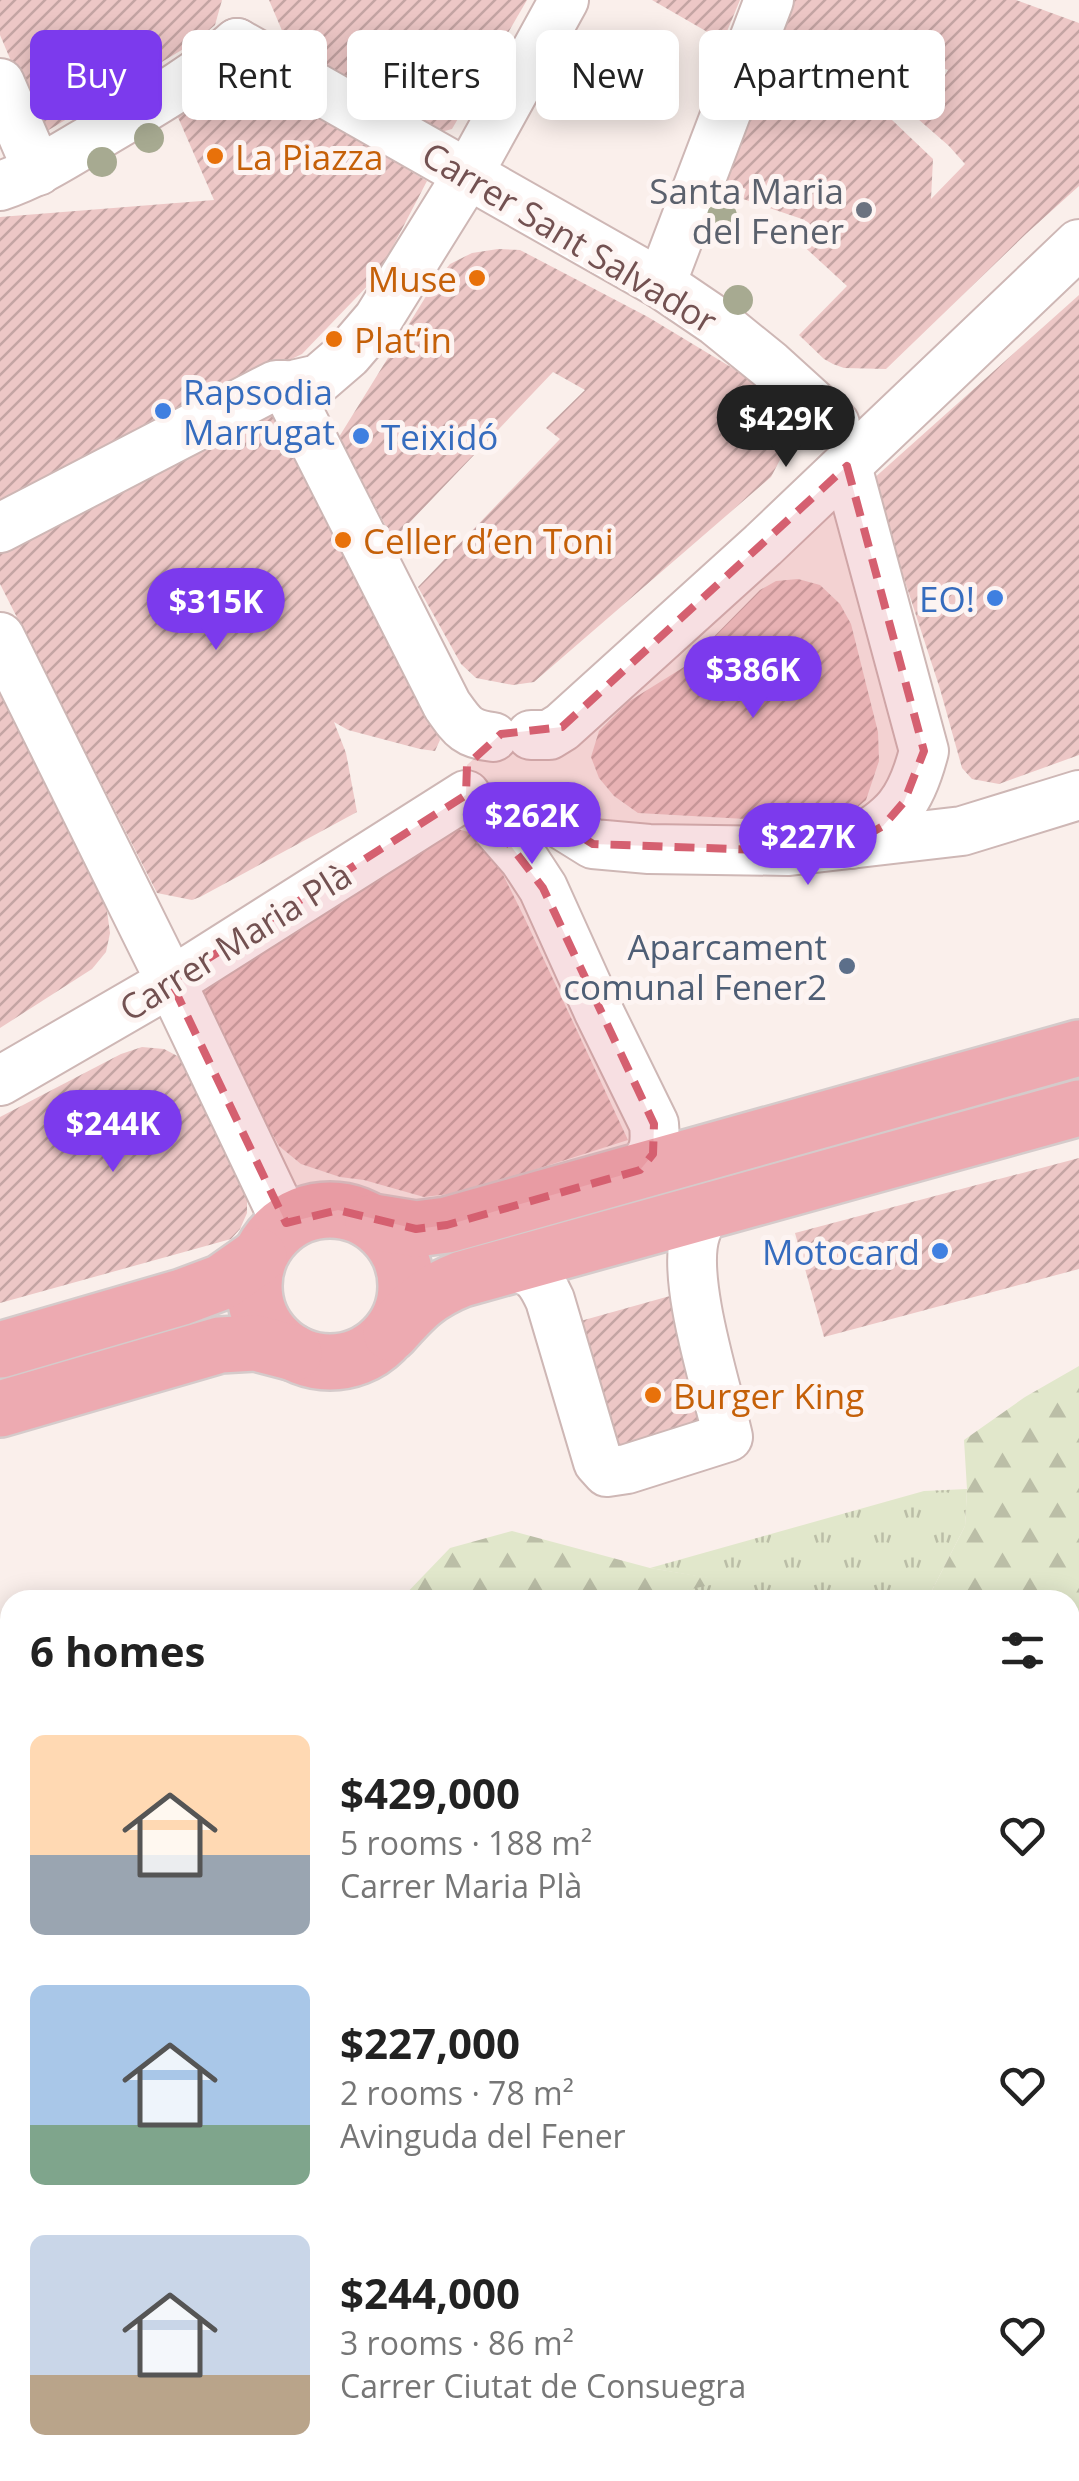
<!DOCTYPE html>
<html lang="en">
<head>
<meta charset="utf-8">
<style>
  :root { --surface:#fff; --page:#f6f6f6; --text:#222; --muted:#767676; --accent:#7c3aed }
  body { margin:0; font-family:"Open Sans",sans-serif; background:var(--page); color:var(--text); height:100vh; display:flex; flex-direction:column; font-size:38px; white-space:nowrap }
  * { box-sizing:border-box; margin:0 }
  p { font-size:32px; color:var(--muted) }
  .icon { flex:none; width:55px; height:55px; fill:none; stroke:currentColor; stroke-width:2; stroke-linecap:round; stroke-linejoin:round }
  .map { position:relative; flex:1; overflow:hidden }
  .drawer { position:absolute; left:0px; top:1590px; width:1080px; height:892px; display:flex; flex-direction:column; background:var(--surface); border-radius:30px 30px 0 0; box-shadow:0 5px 25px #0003 }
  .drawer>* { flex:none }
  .guide { position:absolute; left:30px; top:30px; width:1020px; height:90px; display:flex; gap:20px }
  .price { position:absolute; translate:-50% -85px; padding:0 22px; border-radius:35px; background:var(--accent); color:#fff; font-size:32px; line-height:65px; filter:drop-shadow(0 2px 5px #0008) }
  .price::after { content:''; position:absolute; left:50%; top:60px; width:30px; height:22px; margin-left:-15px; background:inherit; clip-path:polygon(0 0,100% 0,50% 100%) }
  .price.on { background:#222; color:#fff }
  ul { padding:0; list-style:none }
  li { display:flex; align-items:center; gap:30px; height:250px; padding:0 30px }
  li span { display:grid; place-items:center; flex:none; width:280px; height:200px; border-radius:15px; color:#555 }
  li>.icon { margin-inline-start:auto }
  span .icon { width:120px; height:120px; fill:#fffc; stroke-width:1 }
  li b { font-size:42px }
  h2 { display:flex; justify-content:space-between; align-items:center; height:120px; padding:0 30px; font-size:42px }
  .chip { padding:0 35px; border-radius:15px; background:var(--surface); box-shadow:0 5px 25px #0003; font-size:35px; line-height:90px }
  .chip.on { background:var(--accent); color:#fff }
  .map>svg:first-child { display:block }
  .grass { fill:url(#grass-tufts) }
  .forest { fill:url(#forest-firs) }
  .building { fill:url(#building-hatch); fill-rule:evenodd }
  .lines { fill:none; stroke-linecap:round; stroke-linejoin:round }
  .minor-casing { stroke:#ceb7b5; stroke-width:52 }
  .highway-casing { stroke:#d5cbcb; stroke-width:60 }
  .minor { stroke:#fff; stroke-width:48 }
  .highway { stroke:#edaab1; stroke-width:55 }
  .tree { fill:#a7aa91 }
  .marked { fill:#d56070; fill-opacity:0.2; stroke:#d56070; stroke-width:8; stroke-dasharray:20 12; stroke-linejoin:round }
  .food-dot { fill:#e8710a; stroke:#fdf4f2; stroke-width:4 }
  .worship-dot { fill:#6b7280; stroke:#fdf4f2; stroke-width:4 }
  .shop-dot { fill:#3f7fe0; stroke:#fdf4f2; stroke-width:4 }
  .service-dot { fill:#5c6f8a; stroke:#fdf4f2; stroke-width:4 }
  .labels { text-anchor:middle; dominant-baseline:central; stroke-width:10; stroke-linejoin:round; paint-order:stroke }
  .food-label { font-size:35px; fill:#c56008; stroke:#fdf4f2; text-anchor:start }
  .worship-label { font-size:35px; fill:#5b616d; stroke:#fdf4f2; text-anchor:end }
  .street-label { font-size:35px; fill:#735151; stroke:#fdf4f2 }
  .shop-label { font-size:35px; fill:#366cbe; stroke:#fdf4f2; text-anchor:start }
  .service-label { font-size:35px; fill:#4e5e75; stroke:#fdf4f2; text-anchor:end }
</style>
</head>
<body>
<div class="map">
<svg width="1079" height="2481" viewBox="0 0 1079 2481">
  <defs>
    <pattern id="grass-tufts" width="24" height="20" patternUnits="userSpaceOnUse" patternTransform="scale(2.5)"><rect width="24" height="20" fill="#e1e7cb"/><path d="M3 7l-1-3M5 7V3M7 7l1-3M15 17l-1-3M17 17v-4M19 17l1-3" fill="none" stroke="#bbbea7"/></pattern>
    <pattern id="forest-firs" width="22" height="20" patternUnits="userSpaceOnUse" patternTransform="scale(2.5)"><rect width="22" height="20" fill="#e1e7cb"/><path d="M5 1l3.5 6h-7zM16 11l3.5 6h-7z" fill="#bbbea7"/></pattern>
    <pattern id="building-hatch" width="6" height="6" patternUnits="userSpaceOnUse" patternTransform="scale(2.5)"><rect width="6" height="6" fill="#edc7c6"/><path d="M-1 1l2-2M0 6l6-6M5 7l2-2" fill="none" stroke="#c4a4a3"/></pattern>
  </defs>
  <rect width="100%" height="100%" fill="#faefeb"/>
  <g class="grass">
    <polygon points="967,1489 965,1526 927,1600 640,1600 725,1581 650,1568 924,1491"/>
    <polygon points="0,1994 10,2003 10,2043 0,2045"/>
  </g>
  <g class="forest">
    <polygon points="1079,1366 1079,2481 0,2481 0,2045 10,2043 10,2472 1070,2472 1070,1600 927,1600 965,1526 967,1489 964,1440 1025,1397"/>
    <polygon points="512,1531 650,1568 729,1581 640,1600 400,1600 450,1548"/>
    <polygon points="10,1783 10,2003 0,1994 0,1790"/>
  </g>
  <g class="building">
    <polygon points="0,0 222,0 215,25 195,42 42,134 0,35"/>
    <polygon points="269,0 527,0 452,129 437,133 289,47"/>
    <polygon points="652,0 740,0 723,41"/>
    <path d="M793,0H1016L1079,23V186L1027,233L886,369L844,368L833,364L824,359L799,335L847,286L798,241L805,220L743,199L746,189L723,182ZM850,34L948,70L918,119L949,146L965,164L931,199L933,159L892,120L898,83L839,60Z"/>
    <polygon points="249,75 427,181 378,275 302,354 0,502 0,217 214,200 177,115"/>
    <polygon points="498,249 520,250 648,317 754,381 771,398 780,415 784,436 782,456 771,477 534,682 513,685 476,678 461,664 418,587 560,439 546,428 585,390 553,372 393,540 339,437 433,285 450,264 472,253"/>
    <polygon points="1079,295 1079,755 999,784 972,779 962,768 940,689 872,480"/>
    <polygon points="279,402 427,700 440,740 435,751 420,749 348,730 334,722 346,753 357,812 200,897 192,900 157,893 0,584 0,548"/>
    <polygon points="798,579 820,585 840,604 851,624 878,732 879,761 866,800 849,814 820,823 638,813 614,796 599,778 591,757 599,731 628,702 684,667 760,590 776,581"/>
    <polygon points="0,687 99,890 107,911 110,933 106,952 92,969 0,1028"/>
    <polygon points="457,829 484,836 525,919 628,1140 465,1192 424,1197 364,1180 340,1177 301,1164 279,1146 191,987"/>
    <polygon points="142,1047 164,1049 185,1060 247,1188 247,1213 240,1229 231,1239 0,1303 0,1117 121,1054"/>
    <polygon points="1079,1158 1079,1269 824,1337 795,1233"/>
    <polygon points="677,1294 716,1430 616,1458 577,1322"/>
  </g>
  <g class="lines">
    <defs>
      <g id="minor">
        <polyline points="237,43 661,284 717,322 770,365 835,424"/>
        <polyline points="0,83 38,171"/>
        <path d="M0,186C37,174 69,152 102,133C149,105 197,78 237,43"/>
        <polyline points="661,284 769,0"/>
        <polyline points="297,384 319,379 348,354 378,319 467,176 564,0"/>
        <path d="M847,466L924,751C911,802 896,819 851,844"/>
        <path d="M0,528L264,391L276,385H285L447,705C462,726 466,734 493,737"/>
        <polyline points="0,637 171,982 286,1223"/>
        <polyline points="531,735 549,735 562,727 763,545 1079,244"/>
        <polyline points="548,816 593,844 649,849 789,851 962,831 1079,795"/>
        <path d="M496,827L524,859L543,888L599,1012L654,1124C656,1147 654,1153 640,1170"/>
        <polyline points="0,1081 171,982 466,795"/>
        <path d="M507,1266C533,1270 539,1276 550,1300L598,1462L607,1472L627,1469L728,1437C717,1388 680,1277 696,1232C698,1225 703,1218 706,1211"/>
      </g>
      <g id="highway">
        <circle cx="330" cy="1286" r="76"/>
        <polyline points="373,1222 416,1229 447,1225 1079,1048"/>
        <path d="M391,1333C415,1306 427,1293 462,1279L1079,1108"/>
        <polyline points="0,1350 182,1297 222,1282 259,1256"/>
        <polyline points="0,1409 220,1345 256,1343 294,1353"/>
      </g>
    </defs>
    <use href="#minor" class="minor-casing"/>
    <use href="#highway" class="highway-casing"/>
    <use href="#minor" class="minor"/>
    <use href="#highway" class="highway"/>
  </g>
  <g class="tree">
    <circle cx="149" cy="138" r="15"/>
    <circle cx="102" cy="162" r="15"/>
    <circle cx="722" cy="216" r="15"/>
    <circle cx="738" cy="300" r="15"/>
  </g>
  <path class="marked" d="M847,466L924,751L904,802L883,826L848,846L789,851L593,844L551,818L504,837L543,888L654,1124L653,1154L640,1170L447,1225L416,1229L338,1210L286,1223L171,982L466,795L467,765L501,734L562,727Z"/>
  <g class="food-dot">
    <circle cx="215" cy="156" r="10"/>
    <circle cx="477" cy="278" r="10"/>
    <circle cx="334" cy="339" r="10"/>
    <circle cx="343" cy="540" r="10"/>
    <circle cx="653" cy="1395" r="10"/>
  </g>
  <circle class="worship-dot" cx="864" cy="210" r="10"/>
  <g class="shop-dot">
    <circle cx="163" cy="411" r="10"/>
    <circle cx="361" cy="436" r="10"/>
    <circle cx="995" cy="598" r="10"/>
    <circle cx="940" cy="1251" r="10"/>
  </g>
  <circle class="service-dot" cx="847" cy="966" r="10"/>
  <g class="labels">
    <g class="food-label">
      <text x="235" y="156">La Piazza</text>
      <text x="457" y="278" text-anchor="end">Muse</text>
      <text x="354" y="339">Plat’in</text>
      <text x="363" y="540">Celler d’en Toni</text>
      <text x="673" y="1395">Burger King</text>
    </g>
    <g class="worship-label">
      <text x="844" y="190">Santa Maria<tspan x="844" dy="40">del Fener</tspan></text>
    </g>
    <g class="street-label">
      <text transform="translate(570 237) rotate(31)">Carrer Sant Salvador</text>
      <text transform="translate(235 941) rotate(-32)">Carrer Maria Plà</text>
    </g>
    <g class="shop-label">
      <text x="183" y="391">Rapsodia<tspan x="183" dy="40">Marrugat</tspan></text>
      <text x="381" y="436">Teixidó</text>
      <text x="975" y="598" text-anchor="end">EO!</text>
      <text x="920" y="1251" text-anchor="end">Motocard</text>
    </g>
    <g class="service-label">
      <text x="827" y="946">Aparcament<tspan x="827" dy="40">comunal Fener2</tspan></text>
    </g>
  </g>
</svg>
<b class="price on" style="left:786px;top:470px">$429K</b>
<b class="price" style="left:216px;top:653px">$315K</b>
<b class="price" style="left:753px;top:721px">$386K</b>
<b class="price" style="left:532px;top:867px">$262K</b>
<b class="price" style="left:808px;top:888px">$227K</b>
<b class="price" style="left:113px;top:1175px">$244K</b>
<div class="guide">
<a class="chip on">Buy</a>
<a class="chip">Rent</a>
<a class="chip">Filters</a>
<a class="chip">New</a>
<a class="chip">Apartment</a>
</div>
<section class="drawer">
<h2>6 homes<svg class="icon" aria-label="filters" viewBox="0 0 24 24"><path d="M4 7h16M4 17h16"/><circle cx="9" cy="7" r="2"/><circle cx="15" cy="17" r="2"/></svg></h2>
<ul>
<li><span style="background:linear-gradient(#ffd9b3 60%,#9aa5b1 0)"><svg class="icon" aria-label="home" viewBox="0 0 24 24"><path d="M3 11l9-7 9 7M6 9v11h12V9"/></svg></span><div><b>$429,000</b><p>5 rooms · 188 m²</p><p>Carrer Maria Plà</p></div><svg class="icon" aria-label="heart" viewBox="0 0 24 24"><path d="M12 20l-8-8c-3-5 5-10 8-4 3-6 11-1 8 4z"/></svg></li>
<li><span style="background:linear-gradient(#a9c7e8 70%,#7fa58c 0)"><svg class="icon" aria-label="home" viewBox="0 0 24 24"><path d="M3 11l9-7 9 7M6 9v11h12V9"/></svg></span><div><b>$227,000</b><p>2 rooms · 78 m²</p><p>Avinguda del Fener</p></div><svg class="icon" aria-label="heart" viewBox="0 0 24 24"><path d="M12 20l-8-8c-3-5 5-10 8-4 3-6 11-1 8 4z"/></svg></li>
<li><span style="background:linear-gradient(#c9d6e8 70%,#b9a48a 0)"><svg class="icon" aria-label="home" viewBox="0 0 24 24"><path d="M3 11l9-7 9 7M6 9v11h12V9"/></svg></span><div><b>$244,000</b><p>3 rooms · 86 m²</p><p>Carrer Ciutat de Consuegra</p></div><svg class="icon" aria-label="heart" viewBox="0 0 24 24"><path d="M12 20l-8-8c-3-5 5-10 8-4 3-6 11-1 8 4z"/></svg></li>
</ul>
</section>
</div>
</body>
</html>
